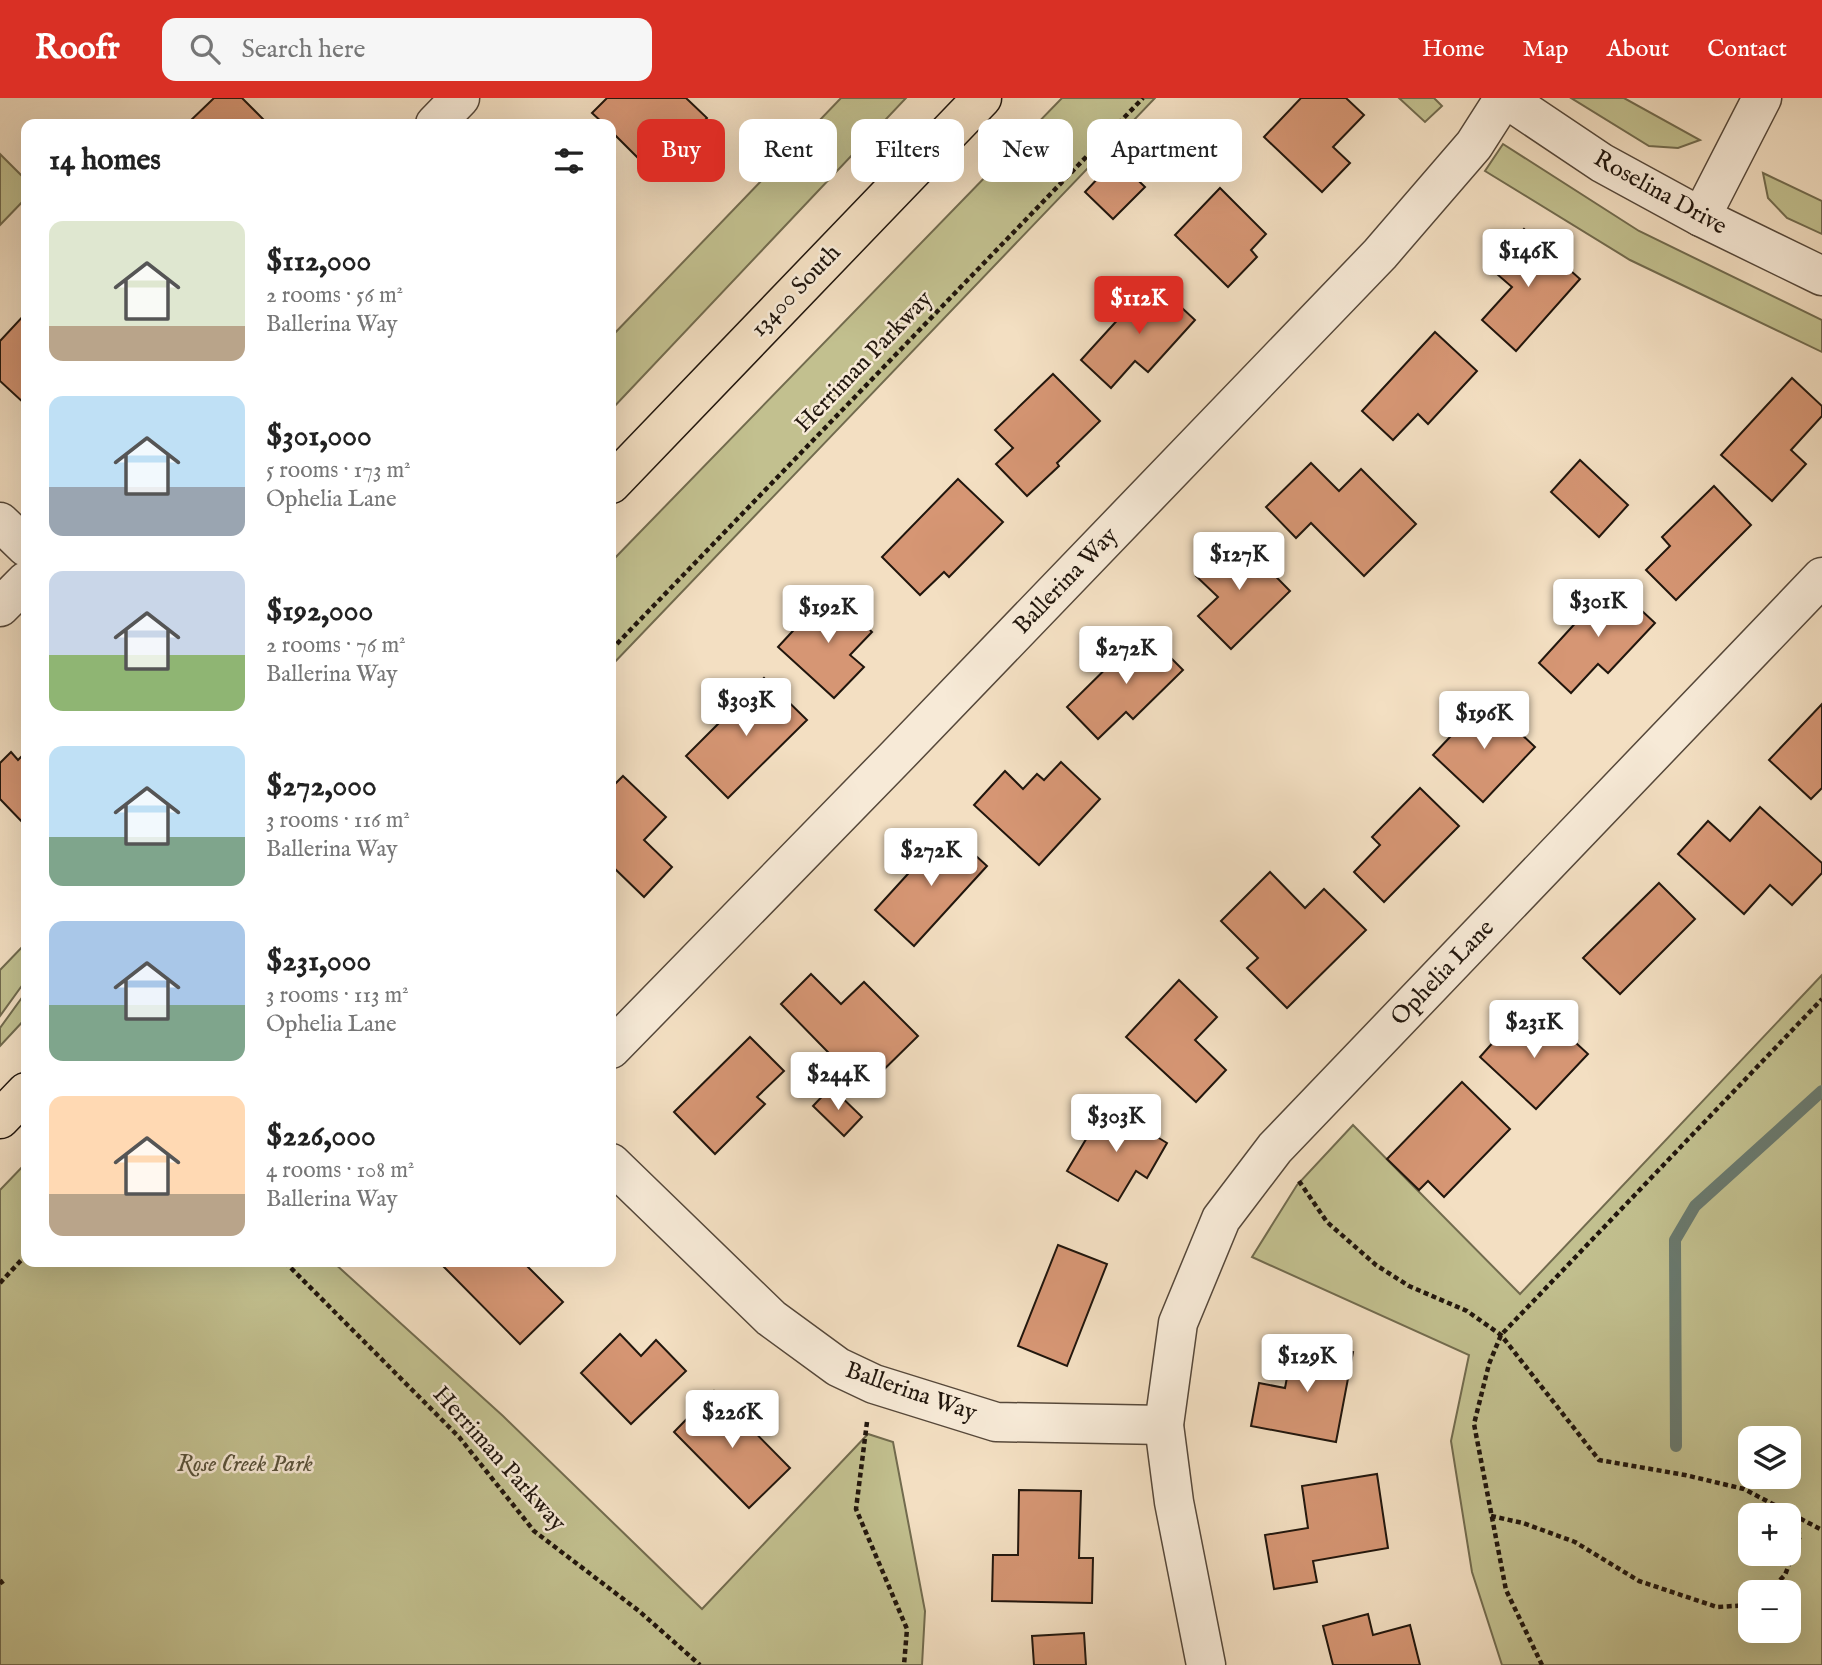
<!DOCTYPE html>
<html lang="en">
<head>
<meta charset="utf-8">
<style>
  :root { --surface:#fff; --page:#f6f6f6; --text:#222; --muted:#767676; --accent:#d93025 }
  body { margin:0; font-family:"IM FELL English",serif; background:var(--page); color:var(--text); height:100vh; display:flex; flex-direction:column; font-size:26px; white-space:nowrap }
  * { box-sizing:border-box; margin:0 }
  p { font-size:23px; color:var(--muted) }
  .icon { flex:none; width:38px; height:38px; fill:none; stroke:currentColor; stroke-width:2; stroke-linecap:round; stroke-linejoin:round }
  .map { position:relative; flex:1; overflow:hidden }
  .sheet { position:absolute; left:21px; top:21px; width:595px; height:1148px; display:flex; flex-direction:column; background:var(--surface); border-radius:14px; box-shadow:0 7px 28px #0002 }
  .sheet>* { flex:none }
  .banner { position:absolute; left:637px; top:21px; width:665px; height:63px; display:flex; gap:14px }
  .tools { position:absolute; left:1738px; top:1328px; display:grid; gap:14px }
  .tools a { display:grid; place-items:center; width:63px; height:63px; border-radius:14px; background:var(--surface); box-shadow:0 7px 28px #0002; font-size:35px }
  .price { position:absolute; translate:-50% -60px; padding:0 16px; border-radius:7px; background:#fff; color:#222; font-size:23px; line-height:46px; filter:drop-shadow(0 2px 4px #0008) }
  .price::after { content:''; position:absolute; left:50%; top:42px; width:21px; height:16px; margin-left:-10px; background:inherit; clip-path:polygon(0 0,100% 0,50% 100%) }
  .price.selected { background:var(--accent); color:#fff }
  ul { padding:0; list-style:none }
  li { display:flex; align-items:center; gap:21px; height:175px; padding:0 28px }
  li span { display:grid; place-items:center; flex:none; width:196px; height:140px; border-radius:14px; color:#555 }
  li>.icon { margin-inline-start:auto }
  span .icon { width:84px; height:84px; fill:#fffc; stroke-width:1 }
  li b { font-size:30px }
  h2 { display:flex; justify-content:space-between; align-items:center; height:84px; padding:0 28px; font-size:30px }
  .tag { padding:0 24px; border-radius:14px; background:var(--surface); box-shadow:0 7px 28px #0002; font-size:24px; line-height:63px }
  .tag.selected { background:var(--accent); color:#fff }
  header { display:flex; align-items:center; gap:42px; box-sizing:border-box; height:98px; padding:0 35px; background:var(--accent); color:#fff }
  header strong { font-size:33px }
  nav { display:flex; gap:38px; margin-inline-start:auto; font-size:24px }
  .search { width:490px; height:63px; background:var(--page); display:flex; align-items:center; gap:18px; box-sizing:border-box; padding:0 24px; border-radius:14px; color:var(--muted); font-size:26px }
  .map>svg:first-child { display:block }
  .green { fill:#c2c08f; stroke:#726b4e; stroke-width:2; fill-rule:evenodd }
  .lines { fill:none; stroke-linecap:round; stroke-linejoin:round }
  .stream { stroke:#6a7a6f; stroke-width:12 }
  .building { fill:#d69674; stroke:#21160d; stroke-width:2 }
  .minor-casing { stroke:#56483a; stroke-width:41 }
  .major-casing { stroke:#21160d; stroke-width:41 }
  .path { stroke:#21160d; stroke-width:4.5; stroke-dasharray:5 3.5; stroke-linecap:butt }
  .minor { stroke:#f7ead7; stroke-width:38 }
  .major { stroke:#f3dfc2; stroke-width:38 }
  .labels { text-anchor:middle; dominant-baseline:central; stroke-width:5; stroke-linejoin:round; paint-order:stroke }
  .street-label { font-size:24px; fill:#21160d; stroke:#f7ead7 }
  .park-label { font-size:24px; font-style:italic; fill:#59523a; stroke:#f7ead7 }
</style>
</head>
<body>
<header>
<strong>Roofr</strong>
<div class="search"><svg class="icon" aria-label="search" viewBox="0 0 24 24"><circle cx="10" cy="10" r="6"/><path d="M15 15l6 6"/></svg>Search here</div>
<nav><a>Home</a><a>Map</a><a>About</a><a>Contact</a></nav>
</header>
<div class="map">
<svg width="1822" height="1567" viewBox="0 0 1822 1567">
  <rect width="100%" height="100%" fill="#f3dfc2"/>
  <filter id="stains"><feTurbulence type="fractalNoise" baseFrequency=".00286" numOctaves="4"/><feColorMatrix values="0 0 0 0 .2 0 0 0 0 .09 0 0 0 0 .02 0 0 0 .5 -.17"/></filter>
  <radialGradient id="worn" r=".72"><stop offset=".6" stop-color="#630" stop-opacity="0"/><stop offset="1" stop-color="#630" stop-opacity=".3"/></radialGradient>
  <g class="green">
    <polygon points="841,0 906,0 611,312 611,239"/>
    <polygon points="1062,0 1155,0 611,568 611,464"/>
    <polygon points="1399,0 1434,0 1442,8 1425,24"/>
    <polygon points="1571,0 1624,0 1700,42 1678,50 1649,48"/>
    <polygon points="1503,46 1639,133 1822,222 1822,254 1630,162 1485,73"/>
    <polygon points="0,56 26,82 26,100 0,127"/>
    <polygon points="1763,75 1822,103 1822,136 1787,120 1768,100"/>
    <polygon points="26,845 26,882 0,918 0,872"/>
    <path d="M1822,877V1567H1502L1472,1474L1451,1343L1469,1257L1252,1159L1297,1087L1353,1027L1520,1196ZM1750,1340H1788V1379H1750ZM1750,1418H1788V1456H1750ZM1750,1494H1788V1533H1750Z"/>
    <polygon points="26,894 26,920 0,948 0,930"/>
    <polygon points="26,1065 26,1164 333,1164 503,1318 702,1511 868,1336 893,1344 925,1513 922,1567 0,1567 0,1092"/>
  </g>
  <g class="lines">
    <polyline class="stream" points="1676,1348 1675,1142 1695,1108 1822,993"/>
  </g>
  <g class="building">
    <polygon points="214,0 242,0 266,24 263,26 187,26"/>
    <polygon points="607,0 686,0 707,20 653,75 611,33 611,26 604,26 592,15"/>
    <polygon points="1301,0 1346,0 1364,17 1333,49 1350,65 1322,94 1264,39"/>
    <polygon points="1116,61 1145,89 1113,121 1085,94"/>
    <polygon points="1220,90 1266,136 1251,152 1257,159 1228,189 1175,137"/>
    <polygon points="1524,131 1580,181 1516,253 1482,222 1512,189 1490,170"/>
    <polygon points="1153,183 1195,222 1148,274 1135,263 1111,290 1081,262"/>
    <polygon points="26,215 26,307 0,283 0,243"/>
    <polygon points="1435,234 1477,273 1428,326 1418,316 1393,342 1362,313"/>
    <polygon points="1053,276 1100,323 1057,365 1059,368 1027,398 996,366 1013,350 995,332"/>
    <polygon points="1792,280 1822,308 1822,318 1791,352 1806,366 1772,403 1721,357"/>
    <polygon points="1580,362 1628,407 1599,439 1551,394"/>
    <polygon points="1311,365 1339,393 1361,371 1416,426 1364,478 1311,425 1296,440 1266,409"/>
    <polygon points="958,381 1003,424 949,479 944,474 920,497 882,459"/>
    <polygon points="1714,388 1751,427 1676,502 1646,472 1670,448 1662,439"/>
    <polygon points="1236,438 1290,493 1231,551 1198,518 1218,499 1196,478"/>
    <polygon points="1612,485 1655,525 1608,575 1598,566 1571,595 1539,565"/>
    <polygon points="829,494 872,534 850,557 864,569 834,600 778,549"/>
    <polygon points="1144,533 1183,572 1133,621 1126,614 1098,641 1067,609"/>
    <polygon points="764,580 807,622 728,700 686,658"/>
    <polygon points="1485,602 1535,649 1483,704 1433,657"/>
    <polygon points="1822,606 1822,690 1811,701 1769,662"/>
    <polygon points="11,654 18,662 26,654 26,728 0,701 0,665"/>
    <polygon points="1061,664 1100,701 1039,767 974,707 1005,673 1023,691 1037,676 1044,682"/>
    <polygon points="623,678 666,719 644,742 672,769 644,799 611,767 611,690"/>
    <polygon points="1420,690 1459,728 1384,804 1354,774 1380,747 1372,739"/>
    <polygon points="1760,709 1822,765 1822,775 1792,807 1770,787 1744,816 1678,756 1708,723 1730,743"/>
    <polygon points="948,732 987,768 914,848 875,812"/>
    <polygon points="1270,774 1305,810 1324,791 1366,832 1287,910 1247,870 1258,860 1221,823"/>
    <polygon points="1659,785 1695,821 1620,896 1583,860"/>
    <polygon points="811,876 841,906 864,884 918,938 864,991 781,906"/>
    <polygon points="1179,882 1217,919 1195,942 1226,972 1196,1004 1126,939"/>
    <polygon points="1550,921 1588,956 1536,1011 1480,959 1512,923 1531,941"/>
    <polygon points="750,939 784,973 757,999 765,1006 715,1056 674,1014"/>
    <polygon points="1462,984 1510,1031 1444,1099 1428,1083 1419,1092 1387,1061"/>
    <polygon points="831,989 862,1019 844,1038 813,1008"/>
    <polygon points="1106,1008 1167,1045 1147,1080 1136,1073 1118,1103 1067,1073"/>
    <polygon points="1058,1147 1107,1166 1067,1268 1018,1248"/>
    <polygon points="448,1164 523,1164 563,1204 520,1246 443,1168"/>
    <polygon points="620,1236 641,1258 656,1242 686,1273 631,1326 581,1275"/>
    <polygon points="1294,1243 1353,1254 1336,1344 1251,1328 1259,1285 1285,1290"/>
    <polygon points="714,1293 790,1370 749,1410 674,1334"/>
    <polygon points="1377,1376 1388,1450 1313,1463 1317,1484 1274,1491 1265,1437 1308,1430 1302,1388"/>
    <polygon points="1019,1392 1081,1393 1079,1460 1093,1460 1092,1505 992,1503 993,1457 1018,1457"/>
    <polygon points="1368,1516 1373,1537 1410,1527 1420,1567 1333,1567 1323,1528"/>
    <polygon points="1084,1535 1086,1567 1034,1567 1032,1538"/>
  </g>
  <g class="lines">
    <defs>
      <g id="minor">
        <polyline points="1505,0 1602,65 1701,119 1822,178"/>
        <polyline points="435,26 460,0"/>
        <polyline points="1701,119 1762,0"/>
        <polyline points="0,424 26,449"/>
        <polyline points="0,509 26,483"/>
        <polyline points="611,951 895,660 1380,156 1474,47 1504,0"/>
        <polyline points="611,1065 771,1220 838,1269 874,1286 996,1324 1164,1327"/>
        <polyline points="1206,1567 1174,1404 1164,1327 1178,1225 1221,1121 1275,1050 1822,479"/>
      </g>
      <g id="major">
        <polyline points="611,386 982,0"/>
        <polyline points="0,1021 26,994"/>
      </g>
    </defs>
    <use href="#minor" class="minor-casing"/>
    <use href="#major" class="major-casing"/>
    <g class="path">
      <polyline points="611,552 1143,0"/>
      <polyline points="1299,1083 1327,1124 1376,1167 1409,1188 1467,1213 1501,1237 1599,1362 1685,1377 1744,1391 1822,1432"/>
      <polyline points="285,1164 459,1339 534,1433 639,1513 700,1567"/>
      <polyline points="0,1185 26,1157"/>
      <polyline points="867,1324 856,1411 907,1531 904,1567"/>
      <polyline points="1491,1418 1523,1425 1575,1444 1639,1483 1717,1509 1750,1507"/>
      <polyline points="0,1482 3,1486"/>
      <polyline points="1768,1494 1785,1477 1800,1438 1793,1419"/>
      <polyline points="1542,1567 1506,1492 1474,1326 1489,1266 1501,1237 1822,901"/>
    </g>
    <use href="#minor" class="minor"/>
    <use href="#major" class="major"/>
  </g>
  <g class="labels">
    <g class="street-label">
      <text transform="translate(1660 95) rotate(29)">Roselina Drive</text>
      <text transform="translate(796 193) rotate(-46)">13400 South</text>
      <text transform="translate(864 264) rotate(-46)">Herriman Parkway</text>
      <text transform="translate(1066 483) rotate(-46)">Ballerina Way</text>
      <text transform="translate(1443 875) rotate(-46)">Ophelia Lane</text>
      <text transform="translate(911 1294) rotate(19)">Ballerina Way</text>
      <text transform="translate(499 1361) rotate(48)">Herriman Parkway</text>
    </g>
    <g class="park-label">
      <text x="245" y="1366">Rose Creek Park</text>
    </g>
  </g>
  <rect width="100%" height="100%" filter="url(#stains)"/>
  <rect width="100%" height="100%" fill="url(#worn)"/>
</svg>
<div class="tools">
<a><svg class="icon" aria-label="layers" viewBox="0 0 24 24"><path d="M12 4l9 5-9 5-9-5zM3 14l9 5 9-5"/></svg></a>
<a>+</a>
<a>−</a>
</div>
<b class="price" style="left:1528px;top:191px">$146K</b>
<b class="price selected" style="left:1139px;top:238px">$112K</b>
<b class="price" style="left:1239px;top:494px">$127K</b>
<b class="price" style="left:1598px;top:541px">$301K</b>
<b class="price" style="left:828px;top:547px">$192K</b>
<b class="price" style="left:1126px;top:588px">$272K</b>
<b class="price" style="left:746px;top:640px">$303K</b>
<b class="price" style="left:1484px;top:653px">$196K</b>
<b class="price" style="left:931px;top:790px">$272K</b>
<b class="price" style="left:1534px;top:962px">$231K</b>
<b class="price" style="left:838px;top:1014px">$244K</b>
<b class="price" style="left:1116px;top:1056px">$303K</b>
<b class="price" style="left:1307px;top:1296px">$129K</b>
<b class="price" style="left:732px;top:1352px">$226K</b>
<div class="banner">
<a class="tag selected">Buy</a>
<a class="tag">Rent</a>
<a class="tag">Filters</a>
<a class="tag">New</a>
<a class="tag">Apartment</a>
</div>
<section class="sheet">
<h2>14 homes<svg class="icon" aria-label="filters" viewBox="0 0 24 24"><path d="M4 7h16M4 17h16"/><circle cx="9" cy="7" r="2"/><circle cx="15" cy="17" r="2"/></svg></h2>
<ul>
<li><span style="background:linear-gradient(#dfe7d0 75%,#b9a48a 0)"><svg class="icon" aria-label="home" viewBox="0 0 24 24"><path d="M3 11l9-7 9 7M6 9v11h12V9"/></svg></span><div><b>$112,000</b><p>2 rooms · 56 m²</p><p>Ballerina Way</p></div></li>
<li><span style="background:linear-gradient(#bfe0f5 65%,#9aa5b1 0)"><svg class="icon" aria-label="home" viewBox="0 0 24 24"><path d="M3 11l9-7 9 7M6 9v11h12V9"/></svg></span><div><b>$301,000</b><p>5 rooms · 173 m²</p><p>Ophelia Lane</p></div></li>
<li><span style="background:linear-gradient(#c9d6e8 60%,#8fb573 0)"><svg class="icon" aria-label="home" viewBox="0 0 24 24"><path d="M3 11l9-7 9 7M6 9v11h12V9"/></svg></span><div><b>$192,000</b><p>2 rooms · 76 m²</p><p>Ballerina Way</p></div></li>
<li><span style="background:linear-gradient(#bfe0f5 65%,#7fa58c 0)"><svg class="icon" aria-label="home" viewBox="0 0 24 24"><path d="M3 11l9-7 9 7M6 9v11h12V9"/></svg></span><div><b>$272,000</b><p>3 rooms · 116 m²</p><p>Ballerina Way</p></div></li>
<li><span style="background:linear-gradient(#a9c7e8 60%,#7fa58c 0)"><svg class="icon" aria-label="home" viewBox="0 0 24 24"><path d="M3 11l9-7 9 7M6 9v11h12V9"/></svg></span><div><b>$231,000</b><p>3 rooms · 113 m²</p><p>Ophelia Lane</p></div></li>
<li><span style="background:linear-gradient(#ffd9b3 70%,#b9a48a 0)"><svg class="icon" aria-label="home" viewBox="0 0 24 24"><path d="M3 11l9-7 9 7M6 9v11h12V9"/></svg></span><div><b>$226,000</b><p>4 rooms · 108 m²</p><p>Ballerina Way</p></div></li>
</ul>
</section>
</div>
</body>
</html>
